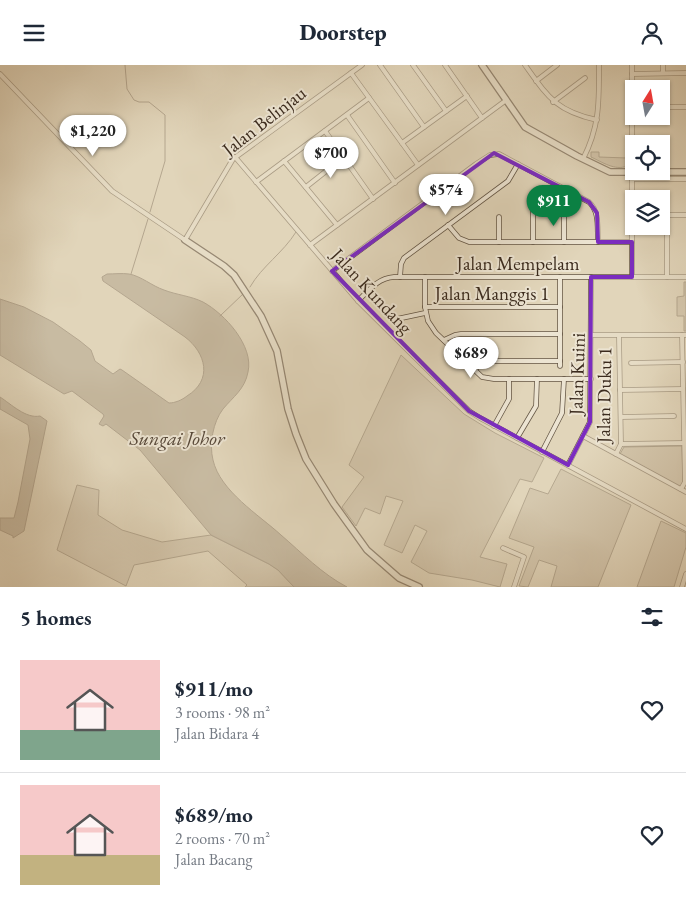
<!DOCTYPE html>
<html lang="en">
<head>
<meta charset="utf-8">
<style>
  :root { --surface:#fff; --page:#f2f2f3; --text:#1f2937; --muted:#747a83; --line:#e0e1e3; --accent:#0b8043 }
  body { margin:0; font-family:"EB Garamond",serif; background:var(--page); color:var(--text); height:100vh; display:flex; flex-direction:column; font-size:19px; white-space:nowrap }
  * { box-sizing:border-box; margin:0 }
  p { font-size:16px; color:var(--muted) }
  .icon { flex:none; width:28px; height:28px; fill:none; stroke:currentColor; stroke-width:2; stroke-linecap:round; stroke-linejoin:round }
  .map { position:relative; height:522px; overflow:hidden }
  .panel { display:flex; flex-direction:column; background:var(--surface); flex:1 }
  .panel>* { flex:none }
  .needle { width:32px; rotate:11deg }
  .buttons { position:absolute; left:625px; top:15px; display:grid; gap:10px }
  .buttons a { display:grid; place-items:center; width:45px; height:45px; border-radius:0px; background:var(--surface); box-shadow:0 1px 4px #0004; font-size:25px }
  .price { position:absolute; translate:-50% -42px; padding:0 11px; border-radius:18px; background:#fff; color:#222; font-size:16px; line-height:32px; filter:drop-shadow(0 1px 2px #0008) }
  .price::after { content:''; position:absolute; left:50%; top:30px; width:15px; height:11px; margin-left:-8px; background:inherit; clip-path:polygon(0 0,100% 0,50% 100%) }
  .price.selected { background:var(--accent); color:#fff }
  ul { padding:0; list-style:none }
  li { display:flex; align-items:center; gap:15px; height:125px; padding:0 20px }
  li+li { border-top:1px solid var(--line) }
  li span { display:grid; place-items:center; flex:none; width:140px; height:100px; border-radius:0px; color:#555 }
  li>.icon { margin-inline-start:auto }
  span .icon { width:60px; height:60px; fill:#fffc; stroke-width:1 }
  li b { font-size:21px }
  h2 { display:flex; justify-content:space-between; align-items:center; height:60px; padding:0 20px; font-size:21px }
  header { display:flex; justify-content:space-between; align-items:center; height:65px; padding:0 20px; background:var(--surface); font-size:22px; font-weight:800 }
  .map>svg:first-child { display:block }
  .green { fill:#c5b89f; stroke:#80725e }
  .water { fill:#a99b85; stroke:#7d6e5c }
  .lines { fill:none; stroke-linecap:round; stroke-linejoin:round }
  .stream { stroke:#7d6e5c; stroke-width:1 }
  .street-casing { stroke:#645645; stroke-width:5.5 }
  .secondary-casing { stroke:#3b2b1e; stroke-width:8 }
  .street { stroke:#ece4d2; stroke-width:4 }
  .secondary { stroke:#ece4d2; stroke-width:5.5 }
  .marked { fill:none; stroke:#7b2cbf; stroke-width:4; stroke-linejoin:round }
  .labels { text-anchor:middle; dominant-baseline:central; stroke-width:4; stroke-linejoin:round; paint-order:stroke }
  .street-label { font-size:19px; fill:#3b2b1e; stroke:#ece4d2 }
  .water-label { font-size:20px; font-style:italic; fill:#564738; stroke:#ece4d2 }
</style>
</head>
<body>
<header><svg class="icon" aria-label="menu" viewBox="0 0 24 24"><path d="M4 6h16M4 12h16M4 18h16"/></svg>Doorstep<svg class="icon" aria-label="person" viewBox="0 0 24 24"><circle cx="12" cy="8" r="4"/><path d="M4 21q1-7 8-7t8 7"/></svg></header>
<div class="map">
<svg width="686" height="522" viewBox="0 0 686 522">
  <rect width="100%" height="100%" fill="#e1d5ba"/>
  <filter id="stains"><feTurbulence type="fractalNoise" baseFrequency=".004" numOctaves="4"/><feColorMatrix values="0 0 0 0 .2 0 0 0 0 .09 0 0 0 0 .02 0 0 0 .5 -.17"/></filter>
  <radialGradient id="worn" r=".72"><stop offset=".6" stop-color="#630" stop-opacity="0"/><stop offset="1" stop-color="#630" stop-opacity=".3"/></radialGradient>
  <g class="green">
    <path d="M591,87H599V92L627,93V101C615,106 602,97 591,92Z"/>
    <polygon points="684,217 686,217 686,266 684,266 684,251 677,251 677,232 684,231"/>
    <polygon points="401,290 464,349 495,368 544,393 532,417 520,414 480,492 507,499 500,522 472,515 429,508 411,497 427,466 415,460 402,488 384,480 403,436 386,431 380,449 365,443 356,461 342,442 364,412 349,400"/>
    <polygon points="682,381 683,417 680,422 620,389 624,382"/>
    <polygon points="561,404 631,440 598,522 551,522 557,501 539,495 528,522 519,521 534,482 509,473 530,423 548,429"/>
    <polygon points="77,420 99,425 98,450 122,465 162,477 211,470 269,499 278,505 294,522 245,522 247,520 208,486 134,500 126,521 57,485"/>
    <polygon points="661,456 686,468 686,482 674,522 637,522"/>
  </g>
  <g class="water">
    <path d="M107,209C114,209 122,208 129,209C141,211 152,221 164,225C177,230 191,231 203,237C225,249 254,281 248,307C245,324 233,332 223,344C213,357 209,379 213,395C220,426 259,450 281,470C302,488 322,509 347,522H294L278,505L269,499L211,470L140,385L106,359L103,361L99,359L104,351L103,349L72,326L64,329L0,290V234L24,242L53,257L80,276L91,285L95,296L113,309L120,304L122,305L169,338C175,338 182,335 187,331C213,315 206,288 185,272L103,216L102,212Z"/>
    <path d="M0,332C11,339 26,354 40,351L47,356L24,466L13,473V471L0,465V453H14L18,437L30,374L28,360L0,344Z"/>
  </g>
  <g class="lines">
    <g class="stream">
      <polyline points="125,0 127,24 134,35 139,37 149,37 165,50 165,96 150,147"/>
      <polyline points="131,209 148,154"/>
      <path d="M250,222C262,201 283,188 296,167"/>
      <polyline points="220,251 243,229"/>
    </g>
    <defs>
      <g id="street">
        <polyline points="380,0 424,62"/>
        <polyline points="413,0 446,46"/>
        <polyline points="445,0 482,53"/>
        <path d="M525,0C548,32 556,46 597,55"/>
        <polyline points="632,0 632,212"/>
        <polyline points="351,8 418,100"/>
        <polyline points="663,8 663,0"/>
        <polyline points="0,9 112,126 185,175 233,94 362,0"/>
        <polyline points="632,9 686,8"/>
        <polyline points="536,16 557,0"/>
        <polyline points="553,37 585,13"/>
        <polyline points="661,42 686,42"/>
        <polyline points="347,50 395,118"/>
        <polyline points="325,66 373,134"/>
        <polyline points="402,78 467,31"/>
        <polyline points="235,92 358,236 469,346 480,353 686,464"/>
        <path d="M583,94C600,61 599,36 599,0"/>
        <polyline points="284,96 337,160"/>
        <polyline points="632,114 686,114"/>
        <polyline points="256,117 369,33"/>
        <polyline points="306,122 344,92"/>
        <polyline points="533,139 533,177"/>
        <polyline points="661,150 686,150"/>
        <polyline points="448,160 459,173 469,177 632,177"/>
        <polyline points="499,177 499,152"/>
        <polyline points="564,177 564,147"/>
        <polyline points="310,180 505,36"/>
        <path d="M332,206L476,99L490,90L499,89L589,137C600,147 597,163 598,177"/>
        <polyline points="400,212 401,199 404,193 508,116 518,99"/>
        <polyline points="425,212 425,242 428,256 436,268 482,312 494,314 591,314"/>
        <polyline points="560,212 560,301"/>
        <polyline points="667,212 667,150"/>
        <path d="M358,236C369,225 378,213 394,212H686"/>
        <polyline points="425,242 560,242"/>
        <polyline points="397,254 425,248"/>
        <polyline points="592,270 686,270"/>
        <polyline points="444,275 455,270 461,269 560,269"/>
        <polyline points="631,298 683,297"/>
        <polyline points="474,305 482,298 487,296 560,296"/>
        <polyline points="620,325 683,324"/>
        <polyline points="621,352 674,351"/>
        <polyline points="494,361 509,334 509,314"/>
        <polyline points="583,371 686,427"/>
        <polyline points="517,373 536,341 537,314"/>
        <polyline points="621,379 684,378"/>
        <polyline points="542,387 562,348 564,314"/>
        <polyline points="616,389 621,379 619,271"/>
        <polyline points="568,400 590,357 591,212"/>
        <polyline points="681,424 685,417 682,270"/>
        <polyline points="503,483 524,492 514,522"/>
        <polyline points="682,522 686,509"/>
      </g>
      <g id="secondary">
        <polyline points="482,0 525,62 577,91 610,107 686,107"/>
        <polyline points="185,175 224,201 234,210 261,251 277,286 288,344 296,369 306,394 334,439 367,485 399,513 419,522"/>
      </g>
    </defs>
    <use href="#street" class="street-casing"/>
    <use href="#secondary" class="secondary-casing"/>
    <use href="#street" class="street"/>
    <use href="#secondary" class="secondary"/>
  </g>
  <path d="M0 0H686V522H0ZM494,88L589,137L597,148L598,177H632V212H591L590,357L568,400L469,346L332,206Z" fill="#e1d5ba" fill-opacity=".55" fill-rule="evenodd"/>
  <path class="marked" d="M494,88L589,137L597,148L598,177H632V212H591L590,357L568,400L469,346L332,206Z"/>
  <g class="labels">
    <g class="street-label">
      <text transform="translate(264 56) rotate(-38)">Jalan Belinjau</text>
      <text x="518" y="198">Jalan Mempelam</text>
      <text transform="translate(372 226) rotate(47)">Jalan Kundang</text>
      <text x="492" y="228">Jalan Manggis 1</text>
      <text transform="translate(577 309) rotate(-88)">Jalan Kuini</text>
      <text transform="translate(604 330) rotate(-89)">Jalan Duku 1</text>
    </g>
    <g class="water-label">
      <text x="177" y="373">Sungai Johor</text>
    </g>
  </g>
  <rect width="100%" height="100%" filter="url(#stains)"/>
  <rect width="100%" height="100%" fill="url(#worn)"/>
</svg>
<div class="buttons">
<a><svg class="needle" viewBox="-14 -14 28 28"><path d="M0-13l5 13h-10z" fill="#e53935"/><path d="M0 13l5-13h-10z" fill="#747a83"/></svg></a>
<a><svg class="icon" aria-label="locate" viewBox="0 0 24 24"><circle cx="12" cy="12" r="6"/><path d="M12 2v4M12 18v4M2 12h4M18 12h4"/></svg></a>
<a><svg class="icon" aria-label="layers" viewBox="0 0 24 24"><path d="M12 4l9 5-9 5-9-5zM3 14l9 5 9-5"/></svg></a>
</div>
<b class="price" style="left:93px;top:92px">$1,220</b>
<b class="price" style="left:331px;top:114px">$700</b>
<b class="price" style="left:446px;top:151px">$574</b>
<b class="price selected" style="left:554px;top:162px">$911</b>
<b class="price" style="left:471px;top:314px">$689</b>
</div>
<section class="panel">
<h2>5 homes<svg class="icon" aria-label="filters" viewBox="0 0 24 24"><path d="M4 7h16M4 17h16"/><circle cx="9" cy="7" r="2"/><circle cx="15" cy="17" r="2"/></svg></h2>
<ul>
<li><span style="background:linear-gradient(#f6c9c9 70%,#7fa58c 0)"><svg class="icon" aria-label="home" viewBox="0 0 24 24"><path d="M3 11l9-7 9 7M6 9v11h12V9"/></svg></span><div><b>$911/mo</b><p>3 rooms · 98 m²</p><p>Jalan Bidara 4</p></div><svg class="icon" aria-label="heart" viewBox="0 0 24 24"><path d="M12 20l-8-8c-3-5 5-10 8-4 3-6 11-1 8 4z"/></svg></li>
<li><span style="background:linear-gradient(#f6c9c9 70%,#c2b280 0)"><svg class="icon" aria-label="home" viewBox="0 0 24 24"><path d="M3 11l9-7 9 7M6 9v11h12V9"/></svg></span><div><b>$689/mo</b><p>2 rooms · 70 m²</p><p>Jalan Bacang</p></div><svg class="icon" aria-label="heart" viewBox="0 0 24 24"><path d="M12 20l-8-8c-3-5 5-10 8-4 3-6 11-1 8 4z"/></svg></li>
</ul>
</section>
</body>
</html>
